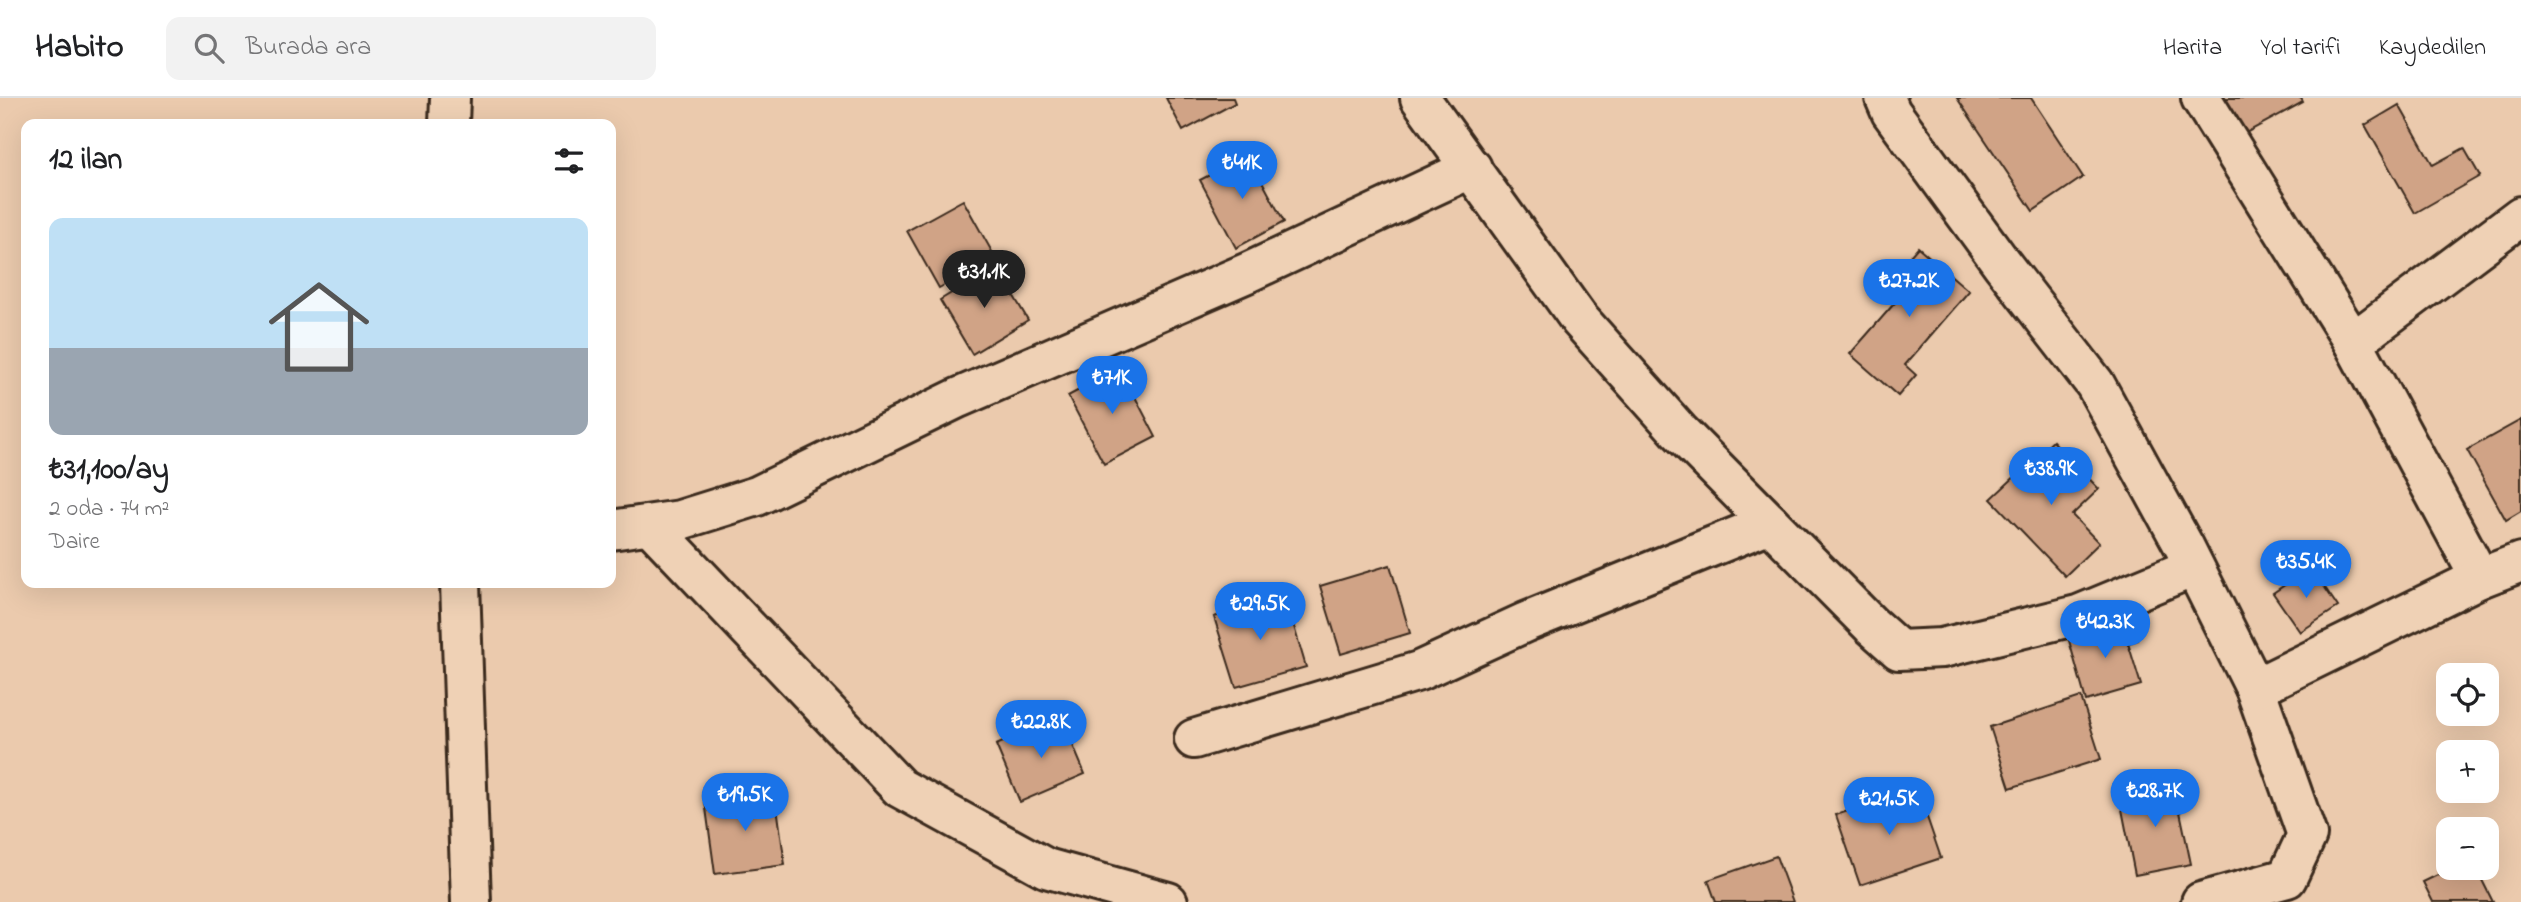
<!DOCTYPE html>
<html lang="tr">
<head>
<meta charset="utf-8">
<style>
  :root { --surface:#fff; --page:#f2f2f2; --text:#202124; --muted:#757577; --line:#e0e0e0; --accent:#1a73e8 }
  body { margin:0; font-family:"Indie Flower",sans-serif; background:var(--page); color:var(--text); height:100vh; display:flex; flex-direction:column; font-size:26px; white-space:nowrap }
  * { box-sizing:border-box; margin:0 }
  p { font-size:23px; color:var(--muted) }
  .icon { flex:none; width:38px; height:38px; fill:none; stroke:currentColor; stroke-width:2; stroke-linecap:round; stroke-linejoin:round }
  .map { position:relative; flex:1; overflow:hidden }
  .panel { position:absolute; left:21px; top:21px; width:595px; height:469px; display:flex; flex-direction:column; background:var(--surface); border-radius:14px; box-shadow:0 7px 28px #0002 }
  .panel>* { flex:none }
  .tools { position:absolute; left:2436px; top:565px; display:grid; gap:14px }
  .tools a { display:grid; place-items:center; width:63px; height:63px; border-radius:14px; background:var(--surface); box-shadow:0 7px 28px #0002; font-size:35px }
  .price { position:absolute; translate:-50% -60px; padding:0 16px; border-radius:24px; background:var(--accent); color:#fff; font-size:23px; line-height:46px; filter:drop-shadow(0 2px 4px #0008) }
  .price::after { content:''; position:absolute; left:50%; top:42px; width:21px; height:16px; margin-left:-10px; background:inherit; clip-path:polygon(0 0,100% 0,50% 100%) }
  .price.active { background:#222; color:#fff }
  ul { padding:0; list-style:none }
  li { display:grid; align-content:center; gap:14px; height:371px; padding:0 28px }
  li span { display:grid; place-items:center; height:217px; border-radius:14px; color:#555 }
  li>.icon { margin-inline-start:auto }
  span .icon { width:126px; height:126px; fill:#fffc; stroke-width:1 }
  li b { font-size:30px }
  h2 { display:flex; justify-content:space-between; align-items:center; height:84px; padding:0 28px; font-size:30px }
  header { display:flex; align-items:center; gap:42px; box-sizing:border-box; height:98px; padding:0 35px; background:var(--surface); border-bottom:2px solid var(--line) }
  header strong { font-size:33px }
  nav { display:flex; gap:38px; margin-inline-start:auto; font-size:24px }
  .search { width:490px; height:63px; background:var(--page); display:flex; align-items:center; gap:18px; box-sizing:border-box; padding:0 24px; border-radius:14px; color:var(--muted); font-size:26px }
  .map>svg:first-child { display:block }
  .building { fill:#d0a386; stroke:#3b2a1e; stroke-width:2 }
  .lines { fill:none; stroke-linecap:round; stroke-linejoin:round }
  .minor-casing { stroke:#3b2a1e; stroke-width:44 }
  .minor { stroke:#efd1b5; stroke-width:38 }
</style>
</head>
<body>
<header>
<strong>Habito</strong>
<div class="search"><svg class="icon" aria-label="search" viewBox="0 0 24 24"><circle cx="10" cy="10" r="6"/><path d="M15 15l6 6"/></svg>Burada ara</div>
<nav><a>Harita</a><a>Yol tarifi</a><a>Kaydedilen</a></nav>
</header>
<div class="map">
<svg width="2521" height="804" viewBox="0 0 2521 804">
  <rect width="100%" height="100%" fill="#ebcaad"/>
  <filter id="ink" filterUnits="userSpaceOnUse"><feTurbulence type="fractalNoise" baseFrequency=".0143" numOctaves="2"/><feDisplacementMap in="SourceGraphic" scale="14" xChannelSelector="R" yChannelSelector="G"/><feConvolveMatrix kernelMatrix="1 2 1 2 8 2 1 2 1" color-interpolation-filters="sRGB"/></filter>
  <g filter="url(#ink)">
    <g class="building">
      <polygon points="1166,0 1233,0 1235,5 1183,33"/>
      <polygon points="1957,0 2031,0 2083,79 2033,113"/>
      <polygon points="2223,0 2301,0 2303,4 2244,36"/>
      <polygon points="2399,7 2433,67 2464,50 2480,78 2415,115 2365,27"/>
      <polygon points="1248,57 1284,124 1236,150 1200,82"/>
      <polygon points="963,102 995,159 939,190 907,133"/>
      <polygon points="1918,149 1969,193 1905,267 1916,277 1898,298 1850,256 1900,199 1885,186"/>
      <polygon points="996,168 1028,222 972,256 940,202"/>
      <polygon points="1120,270 1156,339 1104,366 1068,298"/>
      <polygon points="2521,322 2521,413 2506,422 2467,352"/>
      <polygon points="2053,343 2099,391 2072,417 2099,445 2065,478 1991,401"/>
      <polygon points="1390,467 1410,535 1341,556 1320,488"/>
      <polygon points="2311,469 2338,509 2300,534 2273,495"/>
      <polygon points="1285,498 1306,569 1236,589 1214,519"/>
      <polygon points="2131,521 2137,542 2128,545 2141,587 2086,603 2068,539"/>
      <polygon points="2081,599 2101,661 2010,690 1990,629"/>
      <polygon points="1061,619 1085,676 1020,704 996,647"/>
      <polygon points="2174,685 2191,766 2135,777 2119,696"/>
      <polygon points="1917,690 1941,760 1860,787 1836,717"/>
      <polygon points="775,694 785,767 715,776 705,703"/>
      <polygon points="1776,758 1793,804 1716,804 1708,782"/>
      <polygon points="2452,770 2476,770 2493,804 2433,804 2423,784"/>
    </g>
    <g class="lines">
      <defs>
        <g id="minor">
          <polyline points="1420,0 1579,221 1679,333 1871,527 1899,552 1942,550 2078,517 2194,469"/>
          <polyline points="1885,0 1891,14 2002,166 2095,286 2185,450 2255,590 2307,737 2287,780 2201,804"/>
          <polyline points="2201,0 2353,244 2480,480"/>
          <polyline points="449,26 450,0"/>
          <polyline points="2353,244 2521,118"/>
          <polyline points="650,427 900,690 1046,770 1168,804"/>
          <polyline points="611,432 680,422 757,398 958,300 1249,174 1472,70"/>
          <polyline points="460,485 471,804"/>
          <polyline points="2255,590 2480,480 2521,464"/>
          <polyline points="1194,641 1419,573 1526,524 1770,425"/>
        </g>
      </defs>
      <use href="#minor" class="minor-casing"/>
      <use href="#minor" class="minor"/>
    </g>
  </g>
</svg>
<div class="tools">
<a><svg class="icon" aria-label="locate" viewBox="0 0 24 24"><circle cx="12" cy="12" r="6"/><path d="M12 2v4M12 18v4M2 12h4M18 12h4"/></svg></a>
<a>+</a>
<a>−</a>
</div>
<b class="price" style="left:1242px;top:103px">₺41K</b>
<b class="price active" style="left:984px;top:212px">₺31.1K</b>
<b class="price" style="left:1909px;top:221px">₺27.2K</b>
<b class="price" style="left:1112px;top:318px">₺71K</b>
<b class="price" style="left:2051px;top:409px">₺38.9K</b>
<b class="price" style="left:2306px;top:502px">₺35.4K</b>
<b class="price" style="left:1260px;top:544px">₺29.5K</b>
<b class="price" style="left:2105px;top:562px">₺42.3K</b>
<b class="price" style="left:1041px;top:662px">₺22.8K</b>
<b class="price" style="left:2155px;top:731px">₺28.7K</b>
<b class="price" style="left:745px;top:735px">₺19.5K</b>
<b class="price" style="left:1889px;top:739px">₺21.5K</b>
<section class="panel">
<h2>12 ilan<svg class="icon" aria-label="filters" viewBox="0 0 24 24"><path d="M4 7h16M4 17h16"/><circle cx="9" cy="7" r="2"/><circle cx="15" cy="17" r="2"/></svg></h2>
<ul>
<li><span style="background:linear-gradient(#bfe0f5 60%,#9aa5b1 0)"><svg class="icon" aria-label="home" viewBox="0 0 24 24"><path d="M3 11l9-7 9 7M6 9v11h12V9"/></svg></span><div><b>₺31,100/ay</b><p>2 oda · 74 m²</p><p>Daire</p></div></li>
</ul>
</section>
</div>
</body>
</html>
